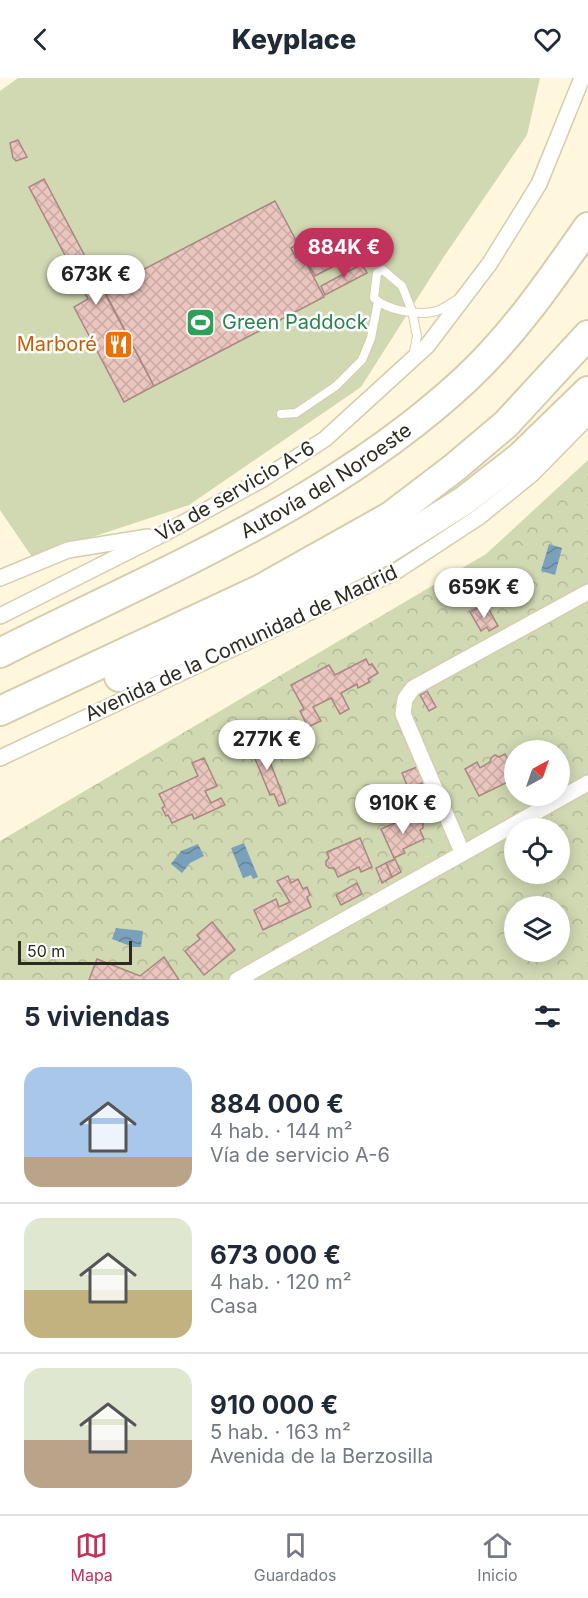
<!DOCTYPE html>
<html lang="es">
<head>
<meta charset="utf-8">
<style>
  :root { --surface:#fff; --page:#f6f6f7; --text:#1f2937; --muted:#747a83; --line:#e0e1e3; --accent:#c1335d }
  body { margin:0; font-family:Inter,sans-serif; background:var(--page); color:var(--text); height:100vh; display:flex; flex-direction:column; font-size:22px; white-space:nowrap }
  * { box-sizing:border-box; margin:0 }
  p { font-size:20px; color:var(--muted) }
  .icon { flex:none; width:33px; height:33px; fill:none; stroke:currentColor; stroke-width:2; stroke-linecap:round; stroke-linejoin:round }
  .map { position:relative; height:902px; overflow:hidden }
  .details { display:flex; flex-direction:column; background:var(--surface); flex:1 }
  .details>* { flex:none }
  .needle { width:39px; rotate:40deg }
  .fabs { position:absolute; left:504px; top:662px; display:grid; gap:12px }
  .fabs a { display:grid; place-items:center; width:66px; height:66px; border-radius:50%; background:var(--surface); box-shadow:0 3px 15px #0003; font-size:30px }
  .scale { position:absolute; left:18px; bottom:15px; width:114px; box-sizing:border-box; padding-left:6px; border:3px solid #2d2a1e; border-top:0; font-size:16px; line-height:21px; white-space:nowrap; color:#2d2a1e; -webkit-text-stroke:4px #fff; paint-order:stroke }
  .price { position:absolute; translate:-50% -51px; padding:0 14px; border-radius:21px; background:#fff; color:#222; font-size:20px; line-height:39px; filter:drop-shadow(0 2px 3px #0008) }
  .price::after { content:''; position:absolute; left:50%; top:36px; width:18px; height:14px; margin-left:-9px; background:inherit; clip-path:polygon(0 0,100% 0,50% 100%) }
  .price.current { background:var(--accent); color:#fff }
  ul { padding:0; list-style:none }
  li { display:flex; align-items:center; gap:18px; height:150px; padding:0 24px }
  li+li { border-top:2px solid var(--line) }
  li span { display:grid; place-items:center; flex:none; width:168px; height:120px; border-radius:18px; color:#555 }
  li>.icon { margin-inline-start:auto }
  span .icon { width:72px; height:72px; fill:#fffc; stroke-width:1 }
  li b { font-size:26px }
  h2 { display:flex; justify-content:space-between; align-items:center; height:72px; padding:0 24px; font-size:26px }
  header { display:flex; justify-content:space-between; align-items:center; height:78px; padding:0 24px; background:var(--surface); font-size:27px; font-weight:800 }
  .dock { display:flex; justify-content:space-around; align-items:center; height:84px; border-top:2px solid var(--line); background:var(--surface); font-size:16px; color:var(--muted) }
  .dock a { display:grid; justify-items:center; gap:3px }
  .dock .current { color:var(--accent) }
  .map>svg:first-child { display:block }
  .park { fill:url(#park-crowns); fill-rule:evenodd }
  .garden { fill:#d0d9b2 }
  .water { fill:url(#water-waves) }
  .building { fill:url(#building-cross-hatch); stroke:#a98680; stroke-width:1.5 }
  .lines { fill:none; stroke-linecap:round; stroke-linejoin:round }
  .lane-casing { stroke:#d5cdad; stroke-width:10 }
  .street-casing { stroke:#d5cdad; stroke-width:18 }
  .highway-casing { stroke:#d5cdad; stroke-width:32 }
  .lane { stroke:#fff; stroke-width:8 }
  .street { stroke:#fff; stroke-width:15 }
  .highway { stroke:#fff; stroke-width:28 }
  .labels { text-anchor:middle; dominant-baseline:central; stroke-width:5; stroke-linejoin:round; paint-order:stroke }
  .leisure-label { font-size:20px; fill:#27864d; stroke:#fff; text-anchor:start }
  .food-label { font-size:20px; fill:#c56008; stroke:#fff; text-anchor:end }
  .street-label { font-size:20px; fill:#2d2a1e; stroke:#fff }
</style>
</head>
<body>
<header><svg class="icon" aria-label="back" viewBox="0 0 24 24"><path d="M15 5l-7 7 7 7"/></svg>Keyplace<svg class="icon" aria-label="heart" viewBox="0 0 24 24"><path d="M12 20l-8-8c-3-5 5-10 8-4 3-6 11-1 8 4z"/></svg></header>
<div class="map">
<svg width="588" height="902" viewBox="0 0 588 902">
  <defs>
    <pattern id="park-crowns" width="20" height="18" patternUnits="userSpaceOnUse" patternTransform="scale(1.5)"><rect width="20" height="18" fill="#d0d9b2"/><path d="M2 6a3 3 0 1 1 6 0M12 15a3 3 0 1 1 6 0" fill="none" stroke="#b3ba99"/></pattern>
    <pattern id="water-waves" width="16" height="10" patternUnits="userSpaceOnUse" patternTransform="scale(1.5)"><rect width="16" height="10" fill="#7aa1bc"/><path d="M0 5q4-4 8 0t8 0" fill="none" stroke="#648398"/></pattern>
    <pattern id="building-cross-hatch" width="8" height="8" patternUnits="userSpaceOnUse" patternTransform="scale(1.5)"><rect width="8" height="8" fill="#ebc6bf"/><path d="M0 0l8 8M0 8l8-8" fill="none" stroke="#caaaa4"/></pattern>
  </defs>
  <rect width="100%" height="100%" fill="#fef7dd"/>
  <path class="park" d="M588,382V902H0V763L486,476ZM514,672H560V717H514ZM514,750H560V795H514ZM514,828H560V873H514Z"/>
  <polygon class="garden" points="18,0 540,0 527,57 443,180 361,309 189,427 32,479 0,432 0,13"/>
  <g class="water">
    <polygon points="549,466 562,470 555,497 541,493"/>
    <polygon points="244,765 258,799 253,801 251,797 243,800 231,770"/>
    <polygon points="198,766 204,778 190,785 182,795 171,786 181,773"/>
    <polygon points="116,850 143,853 141,869 133,869 112,861"/>
  </g>
  <g class="building">
    <polygon points="18,62 27,79 16,83 13,80 10,65"/>
    <polygon points="44,101 154,308 124,324 74,229 88,221 29,109"/>
    <polygon points="275,123 298,166 291,170 296,180 302,177 324,219 154,308 104,212"/>
    <polygon points="352,167 357,176 315,198 310,189"/>
    <polygon points="362,186 367,195 325,217 321,208"/>
    <polygon points="479,529 482,534 488,530 498,548 489,553 487,549 481,553 470,534"/>
    <polygon points="366,581 369,587 372,586 378,595 368,601 370,604 358,610 357,606 341,615 349,631 340,636 331,620 313,629 321,643 308,649 300,633 304,631 291,607 329,587 335,597"/>
    <polygon points="427,613 436,629 429,633 420,617"/>
    <polygon points="261,661 286,725 279,728 274,716 270,717 249,666"/>
    <polygon points="505,676 514,693 514,701 479,718 465,691 477,684 480,690 490,684 491,680 495,677 499,679"/>
    <polygon points="204,680 217,708 205,713 211,725 221,720 225,727 194,741 192,736 172,745 168,737 166,738 162,730 165,728 159,716 198,698 192,685"/>
    <polygon points="417,689 424,704 415,708 418,714 411,717 402,695"/>
    <polygon points="384,709 388,717 374,723 371,715"/>
    <polygon points="414,736 416,741 419,741 423,744 423,750 420,752 424,761 403,771 405,775 394,780 381,751"/>
    <polygon points="360,760 372,789 361,794 359,789 338,799 334,790 329,790 326,787 326,783 329,780 327,774"/>
    <polygon points="395,781 401,794 392,799 386,785"/>
    <polygon points="386,785 392,799 382,805 376,790"/>
    <polygon points="288,798 291,805 298,801 303,811 307,809 310,817 307,819 311,829 263,852 254,832 276,821 279,829 290,824 277,803"/>
    <polygon points="357,805 362,816 341,827 336,817"/>
    <polygon points="212,844 235,872 204,897 185,873 200,861 197,857"/>
    <polygon points="164,879 179,902 89,902 97,881 140,898"/>
  </g>
  <g class="lines">
    <defs>
      <g id="lane">
        <path d="M413,279L417,258L412,233L402,208L383,192L377,195L374,220C387,232 415,237 433,234C441,233 451,225 458,221"/>
        <polyline points="281,336 296,335 336,308 362,282 371,260 378,224"/>
      </g>
      <g id="street">
        <polyline points="0,500 68,472 148,459"/>
        <polyline points="0,538 163,456 263,401 325,361 427,268 490,185 539,106 582,0"/>
        <polyline points="0,680 395,494 479,439 532,396 588,339"/>
        <polyline points="462,774 403,636 405,621 413,610 588,514"/>
        <polyline points="237,902 588,705"/>
      </g>
      <g id="highway">
        <path id="s1" d="M0,575C160,494 333,425 466,301C514,256 551,202 588,149"/>
        <polyline points="119,599 263,534 384,473 465,422 520,379 588,313"/>
        <polyline points="0,633 261,511 391,438 454,390 506,346 588,257"/>
      </g>
    </defs>
    <use href="#lane" class="lane-casing"/>
    <use href="#street" class="street-casing"/>
    <use href="#highway" class="highway-casing"/>
    <use href="#lane" class="lane"/>
    <use href="#street" class="street"/>
    <use href="#highway" class="highway"/>
  </g>
  <defs>
    <symbol id="stadium-square" viewBox="-11 -11 22 22"><rect x="-9" y="-9" width="18" height="18" rx="4" fill="#2e9e5b" stroke="#fff"/><path d="M0-5a6.5 5 0 1 0 0 10a6.5 5 0 1 0 0-10ZM-3.5-1.8h7v3.6h-7Z" fill="#fff"/></symbol>
    <symbol id="restaurant-square" viewBox="-11 -11 22 22"><rect x="-9" y="-9" width="18" height="18" rx="4" fill="#e8710a" stroke="#fff"/><path d="M-5-6h1v4h1v-4h1v4h1v-4h1v5L-1.5 .5V6h-2V.5L-5-1ZM5-6V6H3V1.5H1.5Q1.5-4 5-6Z" fill="#fff"/></symbol>
  </defs>
  <g fill-rule="evenodd">
    <use href="#stadium-square" x="184" y="228" width="33" height="33"/>
    <use href="#restaurant-square" x="102" y="250" width="33" height="33"/>
  </g>
  <g class="labels">
    <g class="leisure-label">
      <text x="222" y="244">Green Paddock</text>
    </g>
    <g class="food-label">
      <text x="97" y="266">Marboré</text>
    </g>
    <g class="street-label">
      <text stroke="none"><textPath href="#s1" startOffset="369">Autovía del Noroeste</textPath></text>
      <text transform="translate(235 413) rotate(-30)">Vía de servicio A-6</text>
      <text transform="translate(241 565) rotate(-25)">Avenida de la Comunidad de Madrid</text>
    </g>
  </g>
</svg>
<div class="fabs">
<a><svg class="needle" viewBox="-14 -14 28 28"><path d="M0-13l5 13h-10z" fill="#e53935"/><path d="M0 13l5-13h-10z" fill="#747a83"/></svg></a>
<a><svg class="icon" aria-label="locate" viewBox="0 0 24 24"><circle cx="12" cy="12" r="6"/><path d="M12 2v4M12 18v4M2 12h4M18 12h4"/></svg></a>
<a><svg class="icon" aria-label="layers" viewBox="0 0 24 24"><path d="M12 4l9 5-9 5-9-5zM3 14l9 5 9-5"/></svg></a>
</div>
<div class="scale">50 m</div>
<b class="price current" style="left:344px;top:201px">884K €</b>
<b class="price" style="left:96px;top:228px">673K €</b>
<b class="price" style="left:484px;top:541px">659K €</b>
<b class="price" style="left:267px;top:693px">277K €</b>
<b class="price" style="left:403px;top:757px">910K €</b>
</div>
<section class="details">
<h2>5 viviendas<svg class="icon" aria-label="filters" viewBox="0 0 24 24"><path d="M4 7h16M4 17h16"/><circle cx="9" cy="7" r="2"/><circle cx="15" cy="17" r="2"/></svg></h2>
<ul>
<li><span style="background:linear-gradient(#a9c7e8 75%,#b9a48a 0)"><svg class="icon" aria-label="home" viewBox="0 0 24 24"><path d="M3 11l9-7 9 7M6 9v11h12V9"/></svg></span><div><b>884 000 €</b><p>4 hab. · 144 m²</p><p>Vía de servicio A-6</p></div></li>
<li><span style="background:linear-gradient(#dfe7d0 60%,#c2b280 0)"><svg class="icon" aria-label="home" viewBox="0 0 24 24"><path d="M3 11l9-7 9 7M6 9v11h12V9"/></svg></span><div><b>673 000 €</b><p>4 hab. · 120 m²</p><p>Casa</p></div></li>
<li><span style="background:linear-gradient(#dfe7d0 60%,#b9a48a 0)"><svg class="icon" aria-label="home" viewBox="0 0 24 24"><path d="M3 11l9-7 9 7M6 9v11h12V9"/></svg></span><div><b>910 000 €</b><p>5 hab. · 163 m²</p><p>Avenida de la Berzosilla</p></div></li>
</ul>
</section>
<nav class="dock">
<a class="current"><svg class="icon" aria-label="map" viewBox="0 0 24 24"><path d="M3 6l6-2 6 2 6-2v14l-6 2-6-2-6 2zM9 4v14M15 6v14"/></svg>Mapa</a>
<a><svg class="icon" aria-label="saved" viewBox="0 0 24 24"><path d="M7 4h10v16l-5-4-5 4z"/></svg>Guardados</a>
<a><svg class="icon" aria-label="home" viewBox="0 0 24 24"><path d="M3 11l9-7 9 7M6 9v11h12V9"/></svg>Inicio</a>
</nav>
</body>
</html>
